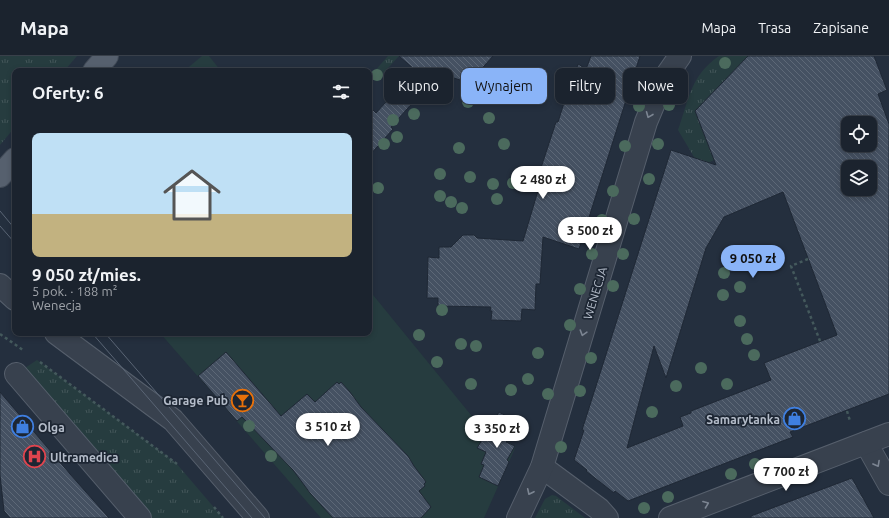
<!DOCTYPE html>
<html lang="pl">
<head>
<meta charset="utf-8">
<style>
  :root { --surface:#1b232e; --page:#242b36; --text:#f1f3f6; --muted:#a0a4aa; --line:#39404a; --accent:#8ab4f8 }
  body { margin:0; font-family:Ubuntu,sans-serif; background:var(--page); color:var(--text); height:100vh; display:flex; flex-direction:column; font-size:15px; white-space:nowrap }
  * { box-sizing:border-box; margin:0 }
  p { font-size:13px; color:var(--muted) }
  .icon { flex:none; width:22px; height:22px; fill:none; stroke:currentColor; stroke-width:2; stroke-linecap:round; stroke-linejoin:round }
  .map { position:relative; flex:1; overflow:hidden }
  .panel { position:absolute; left:12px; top:12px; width:360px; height:268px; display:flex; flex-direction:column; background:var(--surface); border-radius:8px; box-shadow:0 2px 6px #0003,0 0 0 1px var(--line) }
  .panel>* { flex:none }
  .top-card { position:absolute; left:384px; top:12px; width:380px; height:36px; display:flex; gap:8px }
  .buttons { position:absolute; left:841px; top:60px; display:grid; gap:8px }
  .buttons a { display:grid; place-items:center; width:36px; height:36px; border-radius:8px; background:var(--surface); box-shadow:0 2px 6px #0003,0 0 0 1px var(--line); font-size:20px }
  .price { position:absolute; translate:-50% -34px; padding:0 9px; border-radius:14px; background:#fff; color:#222; font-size:13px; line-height:26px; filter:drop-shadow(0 1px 2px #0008) }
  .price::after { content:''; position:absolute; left:50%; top:24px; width:12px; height:9px; margin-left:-6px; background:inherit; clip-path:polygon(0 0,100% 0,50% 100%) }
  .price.selected { background:var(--accent); color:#111 }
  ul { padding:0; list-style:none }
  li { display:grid; align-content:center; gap:8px; height:212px; padding:0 20px }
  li+li { border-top:1px solid var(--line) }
  li span { display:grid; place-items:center; height:124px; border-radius:8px; color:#555 }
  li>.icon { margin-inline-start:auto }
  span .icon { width:72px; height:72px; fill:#fffc; stroke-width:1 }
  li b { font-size:17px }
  h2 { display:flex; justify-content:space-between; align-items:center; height:48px; padding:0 20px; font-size:17px }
  .chip { padding:0 14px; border-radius:8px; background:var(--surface); box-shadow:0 2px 6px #0003,0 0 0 1px var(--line); font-size:14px; line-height:36px }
  .chip.selected { background:var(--accent); color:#111 }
  header { display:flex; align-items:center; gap:24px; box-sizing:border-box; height:56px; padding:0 20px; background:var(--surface); border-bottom:1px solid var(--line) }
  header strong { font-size:19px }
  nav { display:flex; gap:22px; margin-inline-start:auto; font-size:14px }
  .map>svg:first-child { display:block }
  .grass { fill:url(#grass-tufts) }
  .pitch { fill:#263c3f }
  .building { fill:url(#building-back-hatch); stroke:#1f2835; fill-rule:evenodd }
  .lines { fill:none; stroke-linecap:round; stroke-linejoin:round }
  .minor-casing { stroke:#565f6c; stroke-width:24 }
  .major-casing { stroke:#414a57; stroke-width:24 }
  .path { stroke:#44595c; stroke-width:2.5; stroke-dasharray:3 3; stroke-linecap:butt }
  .minor { stroke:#38414e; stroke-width:22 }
  .major { stroke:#56606e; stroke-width:22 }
  .tram { stroke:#5a6575; stroke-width:1 }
  .tree { fill:#4b6a5d }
  .oneway { stroke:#7c8592 }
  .labels { text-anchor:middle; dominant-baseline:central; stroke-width:3.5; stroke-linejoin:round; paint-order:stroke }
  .street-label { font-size:12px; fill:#b4bcc9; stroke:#1d2633 }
  .poi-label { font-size:12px; font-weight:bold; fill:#b4bcc9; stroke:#1d2633; text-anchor:end }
</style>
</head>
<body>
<header>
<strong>Mapa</strong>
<nav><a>Mapa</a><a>Trasa</a><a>Zapisane</a></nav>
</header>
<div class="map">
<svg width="889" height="462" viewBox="0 0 889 462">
  <defs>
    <pattern id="grass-tufts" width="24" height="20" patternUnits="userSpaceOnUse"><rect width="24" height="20" fill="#263c3f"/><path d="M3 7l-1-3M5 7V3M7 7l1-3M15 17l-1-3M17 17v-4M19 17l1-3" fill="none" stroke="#435659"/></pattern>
    <pattern id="building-back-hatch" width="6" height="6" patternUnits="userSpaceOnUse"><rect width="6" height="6" fill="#455162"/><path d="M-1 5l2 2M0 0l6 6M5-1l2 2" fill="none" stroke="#5d6877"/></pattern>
  </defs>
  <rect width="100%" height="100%" fill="#242f3e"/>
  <g class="grass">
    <polygon points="0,0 77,0 64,15 15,15 15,71 0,89"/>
    <polygon points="388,0 399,0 378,23 376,23 372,20 373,17"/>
    <path d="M719,0H748L695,55L714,104L700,111L678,74C689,44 690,20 719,0Z"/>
    <polygon points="37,304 176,407 223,462 141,462 16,318"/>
    <polygon points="552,439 556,440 585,462 535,462 545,443"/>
  </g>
  <g class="pitch">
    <polygon points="202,0 209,0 221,15 184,15"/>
    <polygon points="369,234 484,375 516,390 484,462 321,462 160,277 369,277"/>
  </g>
  <g class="building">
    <polygon points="399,0 493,0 469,27 439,17 391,71 393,73 369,100 369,50 376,57 415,14"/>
    <polygon points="591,0 640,0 579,193 543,181 540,228 536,228 535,254 522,253 521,265 491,264 492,255 490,255 491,251 438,250 438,242 427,242 428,201 439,202 439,191 451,191 463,179 474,179 477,182 523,185 540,128 536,127 556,66 558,66 573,18 575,18 578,8 586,13"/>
    <path d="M748,0H874L887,34L878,38L889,68V338L790,376L793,381L628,445L615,435L614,437L586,415L587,414L574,404L584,374H582L671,94L716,109L695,55ZM848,67H870V89H848ZM848,111H870V133H848ZM783,136L837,279L764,307L771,324L691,355V357L680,361L683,370L627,392L654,290L666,322L706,192L724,161Z"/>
    <polygon points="226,296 281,360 307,338 315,346 337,326 339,328 341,326 350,336 361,351 408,400 414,410 426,426 424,428 425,430 419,435 431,451 421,462 333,462 310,437 293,414 242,361 237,365 198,320"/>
    <polygon points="0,336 70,418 109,462 10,462 4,455 0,419"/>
    <polygon points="499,356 518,367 506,386 515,390 507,404 509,406 498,430 479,421 484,409 481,408 486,396 477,392"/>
    <polygon points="852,422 874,462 751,462 751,460"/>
  </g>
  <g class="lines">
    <defs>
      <g id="minor">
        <polyline points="0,229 15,243"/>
        <polyline points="56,277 173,364 258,462"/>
        <polyline points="16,318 140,462"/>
        <polyline points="866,387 889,428"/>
        <polyline points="542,411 599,453 607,462"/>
        <polyline points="518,462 542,411 646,66 664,23 680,0"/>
        <polyline points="670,462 889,378"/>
      </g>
      <g id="major">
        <polyline points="94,15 107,0"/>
        <polyline points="0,120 15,103"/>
      </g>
    </defs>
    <use href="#minor" class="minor-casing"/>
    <use href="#major" class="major-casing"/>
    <g class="path">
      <polyline points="808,203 791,210 820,285"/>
      <polyline points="0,278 23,294"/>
      <polyline points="40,306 177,408"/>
      <polyline points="847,355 850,365"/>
      <polyline points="214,451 223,462"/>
    </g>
    <use href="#minor" class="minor"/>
    <use href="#major" class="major"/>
    <g class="tram">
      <polyline points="0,155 15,173"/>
      <polyline points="0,170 15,187"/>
      <polyline points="92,277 252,462"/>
      <polyline points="105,277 265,462"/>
    </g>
  </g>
  <g class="tree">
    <circle cx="725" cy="7" r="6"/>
    <circle cx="377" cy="19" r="6"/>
    <circle cx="677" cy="31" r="6"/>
    <circle cx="468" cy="46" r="6"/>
    <circle cx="669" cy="49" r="6"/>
    <circle cx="639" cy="50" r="6"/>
    <circle cx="414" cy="58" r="6"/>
    <circle cx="489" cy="62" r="6"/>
    <circle cx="393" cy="64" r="6"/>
    <circle cx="397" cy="81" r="6"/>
    <circle cx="384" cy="88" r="6"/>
    <circle cx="504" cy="88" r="6"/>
    <circle cx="658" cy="88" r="6"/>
    <circle cx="625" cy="90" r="6"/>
    <circle cx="459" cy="92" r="6"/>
    <circle cx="440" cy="118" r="6"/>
    <circle cx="470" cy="121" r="6"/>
    <circle cx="649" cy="123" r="6"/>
    <circle cx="513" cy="127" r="6"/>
    <circle cx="493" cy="128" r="6"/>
    <circle cx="378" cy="132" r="6"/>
    <circle cx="613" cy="135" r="6"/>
    <circle cx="440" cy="140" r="6"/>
    <circle cx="497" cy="143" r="6"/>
    <circle cx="451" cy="146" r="6"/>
    <circle cx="462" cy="152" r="6"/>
    <circle cx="634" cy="163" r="6"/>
    <circle cx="602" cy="164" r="6"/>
    <circle cx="592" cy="198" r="6"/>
    <circle cx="623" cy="198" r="6"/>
    <circle cx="724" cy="217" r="6"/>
    <circle cx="613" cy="230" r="6"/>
    <circle cx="740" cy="231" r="6"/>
    <circle cx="580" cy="233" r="6"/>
    <circle cx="723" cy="239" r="6"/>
    <circle cx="442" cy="254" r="6"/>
    <circle cx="740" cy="265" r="6"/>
    <circle cx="570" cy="269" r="6"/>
    <circle cx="419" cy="279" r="6"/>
    <circle cx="747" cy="283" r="6"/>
    <circle cx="461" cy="288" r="6"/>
    <circle cx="476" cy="290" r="6"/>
    <circle cx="538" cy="297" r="6"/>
    <circle cx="754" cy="299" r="6"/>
    <circle cx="591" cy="302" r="6"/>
    <circle cx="437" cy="306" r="6"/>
    <circle cx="701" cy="312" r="6"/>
    <circle cx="528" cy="323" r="6"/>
    <circle cx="471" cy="328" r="6"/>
    <circle cx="727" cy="328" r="6"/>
    <circle cx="676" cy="330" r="6"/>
    <circle cx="511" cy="334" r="6"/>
    <circle cx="580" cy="335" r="6"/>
    <circle cx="548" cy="338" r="6"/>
    <circle cx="652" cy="356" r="6"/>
    <circle cx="249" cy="370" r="6"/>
    <circle cx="561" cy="391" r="6"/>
    <circle cx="271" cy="400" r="6"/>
    <circle cx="755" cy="408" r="6"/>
    <circle cx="731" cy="418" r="6"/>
    <circle cx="668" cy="441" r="6"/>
    <circle cx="644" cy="452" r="6"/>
  </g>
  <defs><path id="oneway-chevron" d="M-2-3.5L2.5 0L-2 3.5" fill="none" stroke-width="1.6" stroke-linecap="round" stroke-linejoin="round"/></defs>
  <g class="oneway">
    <use href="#oneway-chevron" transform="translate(649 59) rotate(112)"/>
    <use href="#oneway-chevron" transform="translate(583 277) rotate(107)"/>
    <use href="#oneway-chevron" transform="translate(877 408) rotate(61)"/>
    <use href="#oneway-chevron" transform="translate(530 436) rotate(115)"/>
    <use href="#oneway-chevron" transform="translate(706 448) rotate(-21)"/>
  </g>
  <defs>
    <symbol id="bar-ring" viewBox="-11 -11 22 22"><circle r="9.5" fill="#1d2633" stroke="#e8710a" stroke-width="1.5"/><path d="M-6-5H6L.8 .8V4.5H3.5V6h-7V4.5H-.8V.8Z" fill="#e8710a"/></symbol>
    <symbol id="shop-ring" viewBox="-11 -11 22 22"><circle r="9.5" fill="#1d2633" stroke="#3f7fe0" stroke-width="1.5"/><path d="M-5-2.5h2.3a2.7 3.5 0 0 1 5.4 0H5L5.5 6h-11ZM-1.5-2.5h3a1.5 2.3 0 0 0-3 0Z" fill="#3f7fe0"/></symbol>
    <symbol id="hospital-ring" viewBox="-11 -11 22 22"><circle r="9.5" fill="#1d2633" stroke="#e0444e" stroke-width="1.5"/><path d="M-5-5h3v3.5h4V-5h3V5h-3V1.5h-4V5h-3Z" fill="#e0444e"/></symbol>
  </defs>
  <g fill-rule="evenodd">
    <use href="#bar-ring" x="230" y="332" width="25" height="25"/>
    <use href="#shop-ring" x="782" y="350" width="25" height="25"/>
    <use href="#shop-ring" x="10" y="358" width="25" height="25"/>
    <use href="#hospital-ring" x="22" y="388" width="25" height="25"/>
  </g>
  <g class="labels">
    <g class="street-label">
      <text transform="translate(595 237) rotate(-73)">WENECJA</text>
    </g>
    <g class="poi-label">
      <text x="228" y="344">Garage Pub</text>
      <text x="780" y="363">Samarytanka</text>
      <text x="38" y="371" text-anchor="start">Olga</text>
      <text x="50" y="401" text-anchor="start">Ultramedica</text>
    </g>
  </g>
</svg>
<div class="buttons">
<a><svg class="icon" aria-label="locate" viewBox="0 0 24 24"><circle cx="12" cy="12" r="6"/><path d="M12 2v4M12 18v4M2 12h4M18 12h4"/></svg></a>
<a><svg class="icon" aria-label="layers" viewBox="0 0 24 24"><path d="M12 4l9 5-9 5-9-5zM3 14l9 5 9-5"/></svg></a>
</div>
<b class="price" style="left:543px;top:144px">2 480 zł</b>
<b class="price" style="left:590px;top:195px">3 500 zł</b>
<b class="price selected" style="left:753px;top:223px">9 050 zł</b>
<b class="price" style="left:328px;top:391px">3 510 zł</b>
<b class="price" style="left:497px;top:393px">3 350 zł</b>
<b class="price" style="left:786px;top:436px">7 700 zł</b>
<div class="top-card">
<a class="chip">Kupno</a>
<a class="chip selected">Wynajem</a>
<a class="chip">Filtry</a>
<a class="chip">Nowe</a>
</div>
<section class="panel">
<h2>Oferty: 6<svg class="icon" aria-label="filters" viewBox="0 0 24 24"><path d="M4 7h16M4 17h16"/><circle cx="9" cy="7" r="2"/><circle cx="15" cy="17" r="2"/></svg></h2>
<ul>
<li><span style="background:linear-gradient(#bfe0f5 65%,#c2b280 0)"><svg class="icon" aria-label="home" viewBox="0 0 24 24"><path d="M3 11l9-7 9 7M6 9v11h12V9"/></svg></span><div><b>9 050 zł/mies.</b><p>5 pok. · 188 m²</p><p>Wenecja</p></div></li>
</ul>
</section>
</div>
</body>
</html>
